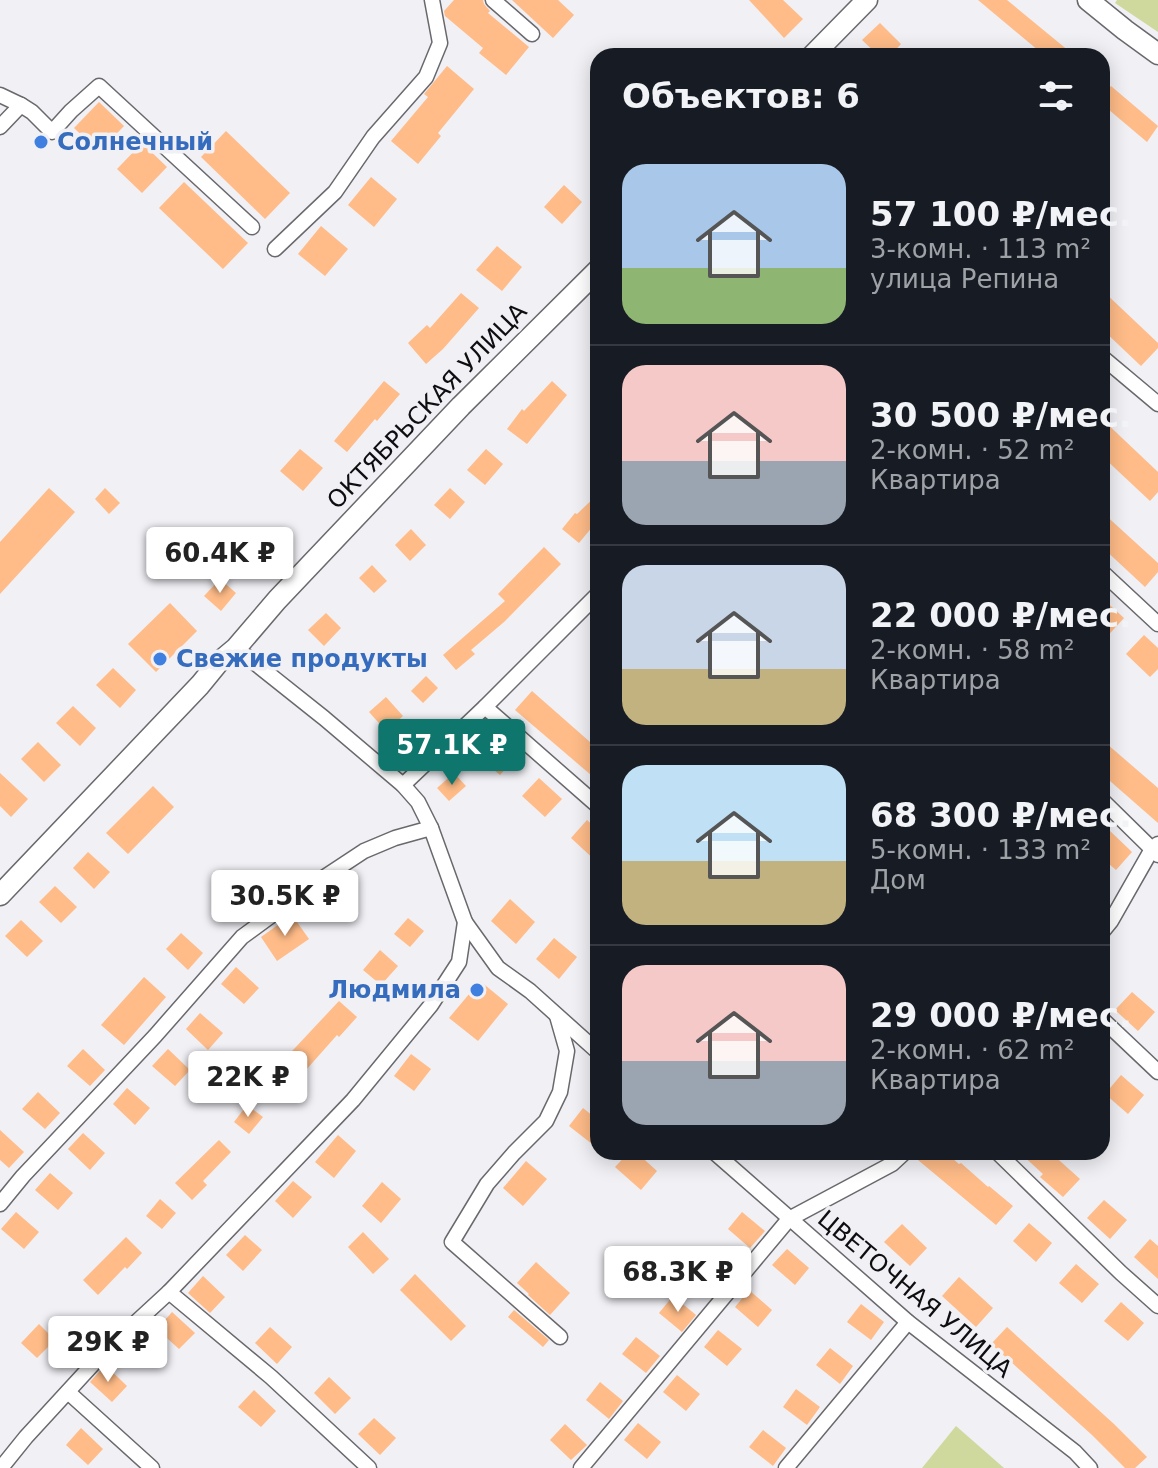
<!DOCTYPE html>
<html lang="ru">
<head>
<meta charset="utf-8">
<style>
  :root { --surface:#171b24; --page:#242831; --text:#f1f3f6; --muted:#9ea1a6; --line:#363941; --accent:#0f766e }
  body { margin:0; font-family:"DejaVu Sans",sans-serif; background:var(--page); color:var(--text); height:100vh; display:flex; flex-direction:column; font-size:30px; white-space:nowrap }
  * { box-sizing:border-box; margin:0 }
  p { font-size:26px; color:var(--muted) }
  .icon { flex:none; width:44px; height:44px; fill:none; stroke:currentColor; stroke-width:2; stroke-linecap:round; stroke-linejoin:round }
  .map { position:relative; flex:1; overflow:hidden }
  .sheet { position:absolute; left:590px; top:48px; width:520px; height:1112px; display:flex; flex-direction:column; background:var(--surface); border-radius:24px; box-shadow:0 4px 20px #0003 }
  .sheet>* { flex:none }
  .price { position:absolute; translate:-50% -68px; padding:0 18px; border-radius:8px; background:#fff; color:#222; font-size:26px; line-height:52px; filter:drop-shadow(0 2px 4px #0008) }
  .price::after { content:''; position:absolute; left:50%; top:48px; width:24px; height:18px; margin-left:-12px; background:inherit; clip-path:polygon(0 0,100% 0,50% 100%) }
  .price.on { background:var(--accent); color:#fff }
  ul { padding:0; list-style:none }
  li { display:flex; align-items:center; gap:24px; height:200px; padding:0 32px }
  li+li { border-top:2px solid var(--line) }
  li span { display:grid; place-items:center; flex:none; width:224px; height:160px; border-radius:24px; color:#555 }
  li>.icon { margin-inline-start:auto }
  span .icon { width:96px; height:96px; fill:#fffc; stroke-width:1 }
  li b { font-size:34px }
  h2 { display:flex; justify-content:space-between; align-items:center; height:96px; padding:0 32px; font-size:34px }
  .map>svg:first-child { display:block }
  .green { fill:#d0d99d }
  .building { fill:#ffbc88 }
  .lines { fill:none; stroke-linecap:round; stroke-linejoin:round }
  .minor-casing { stroke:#69696d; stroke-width:17 }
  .secondary-casing { stroke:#69696d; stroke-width:23 }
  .minor { stroke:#fff; stroke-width:14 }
  .secondary { stroke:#fff; stroke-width:20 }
  .shop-dot { fill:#3f7fe0; stroke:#f0f0f5; stroke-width:3 }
  .labels { text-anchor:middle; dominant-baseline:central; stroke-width:7; stroke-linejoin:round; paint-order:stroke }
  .shop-label { font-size:24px; font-weight:bold; fill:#366cbe; stroke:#f0f0f5; text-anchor:start }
  .street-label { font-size:24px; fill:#0e0e10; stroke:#f0f0f5 }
</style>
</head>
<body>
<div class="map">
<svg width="1158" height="1468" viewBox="0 0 1158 1468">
  <rect width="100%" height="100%" fill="#f0f0f5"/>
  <g class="green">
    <polygon points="1117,0 1158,0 1158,32 1115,3"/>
    <polygon points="956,1426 1004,1468 922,1468"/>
  </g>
  <g class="building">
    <polygon points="454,0 483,0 484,4 490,11 488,13 529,47 506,75 479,53 483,48 445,16 444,11"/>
    <polygon points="512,0 558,0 574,15 553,38"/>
    <polygon points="749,0 783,0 803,19 784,38"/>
    <polygon points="978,0 1007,0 1075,56 1045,56"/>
    <polygon points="880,23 901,44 890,56 879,56 862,40"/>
    <polygon points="447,66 474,89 438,133 441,136 418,164 391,141 428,97 424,94"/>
    <polygon points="1111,86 1158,126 1147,142 1102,104 1102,96"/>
    <polygon points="99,102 124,126 99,152 74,128"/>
    <polygon points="226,131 290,193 265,219 201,157"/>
    <polygon points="142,143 167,167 142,193 117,169"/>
    <polygon points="371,177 397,199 374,227 348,205"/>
    <polygon points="184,182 248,243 223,269 159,208"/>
    <polygon points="564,185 582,202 562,224 544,207"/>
    <polygon points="321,226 348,249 325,276 298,254"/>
    <polygon points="497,246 522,267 502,291 476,270"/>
    <polygon points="1102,290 1158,343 1158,348 1141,366 1102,329"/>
    <polygon points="461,293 479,308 443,349 426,364 408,343 427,325 430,328"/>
    <polygon points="384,381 400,394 377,421 375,419 347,452 334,441"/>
    <polygon points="552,381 567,395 527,444 507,429 522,409 524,411"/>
    <polygon points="1102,419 1158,472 1158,492 1150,501 1102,456"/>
    <polygon points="300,449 323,468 303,491 280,471"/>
    <polygon points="486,449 503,464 485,485 467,470"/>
    <polygon points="49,488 75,512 0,594 0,542"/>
    <polygon points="105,488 120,503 109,514 95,499"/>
    <polygon points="450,488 465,502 450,519 434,505"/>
    <polygon points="598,494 598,520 579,543 562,529 575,513 577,514"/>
    <polygon points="1102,512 1158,563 1158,572 1145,587 1102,547"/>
    <polygon points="411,529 426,545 410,561 395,545"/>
    <polygon points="238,534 253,548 237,565 222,552"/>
    <polygon points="544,547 561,564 504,622 471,650 475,654 456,670 443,655 505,601 498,594"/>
    <polygon points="372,565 387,581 374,593 359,578"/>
    <polygon points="220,579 236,593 221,611 204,596"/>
    <polygon points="1102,598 1124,618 1102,642"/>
    <polygon points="170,603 197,631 156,672 128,644"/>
    <polygon points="326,613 341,628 324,646 308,630"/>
    <polygon points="1144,635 1158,648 1158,669 1150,677 1126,654"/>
    <polygon points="113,668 136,690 120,708 96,685"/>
    <polygon points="426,676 438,688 423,703 411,691"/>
    <polygon points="532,691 598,749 598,781 515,710"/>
    <polygon points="386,697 403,716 386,731 369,712"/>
    <polygon points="73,706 96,728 80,746 56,723"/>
    <polygon points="493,736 516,757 500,775 476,755"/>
    <polygon points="38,742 61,765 44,782 21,759"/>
    <polygon points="1107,744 1158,788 1158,823 1102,774 1102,751"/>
    <polygon points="0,773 28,799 11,817 0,806"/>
    <polygon points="454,773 466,786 449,801 437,788"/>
    <polygon points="539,778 562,799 545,817 522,796"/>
    <polygon points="153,786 174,807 128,854 106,833"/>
    <polygon points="587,820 598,830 598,863 571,838"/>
    <polygon points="1110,831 1132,852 1116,870 1102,858 1102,839"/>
    <polygon points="88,852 110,872 94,889 73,868"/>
    <polygon points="55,886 77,907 61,923 39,902"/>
    <polygon points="510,899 535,922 516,944 491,921"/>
    <polygon points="292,915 309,939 277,961 261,937"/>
    <polygon points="408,918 424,931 410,947 394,934"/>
    <polygon points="21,920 43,941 27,957 5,936"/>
    <polygon points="181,933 203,953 188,970 166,949"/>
    <polygon points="554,938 577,957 559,979 536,959"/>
    <polygon points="380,950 398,966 381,985 363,970"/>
    <polygon points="236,967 259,988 244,1004 221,984"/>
    <polygon points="144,977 166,997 124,1045 101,1025"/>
    <polygon points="480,981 508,1004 478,1041 449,1018"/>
    <polygon points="1132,992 1155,1012 1138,1031 1115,1010"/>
    <polygon points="339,1001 357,1017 339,1037 337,1035 282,1097 264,1081"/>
    <polygon points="200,1013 223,1033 208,1050 186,1029"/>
    <polygon points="83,1049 105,1070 90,1086 67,1066"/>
    <polygon points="168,1049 190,1070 175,1086 152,1066"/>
    <polygon points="411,1054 431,1069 414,1091 394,1076"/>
    <polygon points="1121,1075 1144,1095 1128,1114 1105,1094"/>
    <polygon points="127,1088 150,1108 135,1125 113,1104"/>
    <polygon points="38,1092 60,1113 45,1129 22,1109"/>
    <polygon points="247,1105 263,1117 249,1134 234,1122"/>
    <polygon points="583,1108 598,1120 598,1137 592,1144 569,1126"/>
    <polygon points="0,1130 24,1152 9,1168 0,1160"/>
    <polygon points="83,1133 105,1153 90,1170 68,1149"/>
    <polygon points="338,1135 356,1151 334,1178 315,1162"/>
    <polygon points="219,1140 231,1152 203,1181 207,1185 192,1200 175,1183"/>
    <polygon points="629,1152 636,1152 657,1171 641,1190 615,1167"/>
    <polygon points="925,1152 945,1152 959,1164 961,1163 988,1187 989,1186 1013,1206 996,1225 918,1160"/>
    <polygon points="1019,1152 1050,1152 1080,1179 1063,1197 1040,1177 1043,1174"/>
    <polygon points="526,1161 547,1179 523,1206 503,1188"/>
    <polygon points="50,1173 73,1193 58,1210 35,1190"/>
    <polygon points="293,1181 312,1197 293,1218 275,1201"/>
    <polygon points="382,1182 401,1199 381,1223 362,1206"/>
    <polygon points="160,1199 176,1213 162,1229 146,1216"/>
    <polygon points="1104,1200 1127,1220 1110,1239 1087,1218"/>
    <polygon points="16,1212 39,1232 24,1249 1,1229"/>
    <polygon points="742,1212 765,1231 750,1248 728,1229"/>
    <polygon points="1029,1223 1052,1243 1036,1262 1013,1241"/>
    <polygon points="902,1224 927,1248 910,1266 884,1242"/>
    <polygon points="363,1232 389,1259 373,1274 348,1247"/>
    <polygon points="245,1235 262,1250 243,1271 226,1255"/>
    <polygon points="126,1237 142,1253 127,1269 125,1267 98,1295 83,1280"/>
    <polygon points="1150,1239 1158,1246 1158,1279 1134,1257"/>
    <polygon points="787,1249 809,1268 795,1285 772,1265"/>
    <polygon points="706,1253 729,1273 714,1290 691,1270"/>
    <polygon points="536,1262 570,1293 550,1315 528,1295 529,1294 517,1283"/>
    <polygon points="1076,1264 1099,1284 1082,1303 1059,1283"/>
    <polygon points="415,1274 466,1326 451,1341 400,1290"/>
    <polygon points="203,1276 225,1297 210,1313 188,1293"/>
    <polygon points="959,1277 993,1308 976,1327 942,1296"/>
    <polygon points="749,1290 772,1310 758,1327 735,1307"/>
    <polygon points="673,1296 696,1315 682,1332 659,1313"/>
    <polygon points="1121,1302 1144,1323 1128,1341 1104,1321"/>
    <polygon points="861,1304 884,1322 871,1340 847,1322"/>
    <polygon points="514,1310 549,1340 543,1347 508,1317"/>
    <polygon points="172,1312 195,1333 179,1349 157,1329"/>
    <polygon points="39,1324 55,1340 37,1358 21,1343"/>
    <polygon points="270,1327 292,1347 277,1364 255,1343"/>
    <polygon points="1007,1327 1114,1424 1147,1457 1135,1468 1125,1468 1092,1435 991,1344"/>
    <polygon points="718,1330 742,1349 727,1366 704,1347"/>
    <polygon points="636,1337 660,1356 646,1373 622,1354"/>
    <polygon points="830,1348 853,1366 840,1384 816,1365"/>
    <polygon points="105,1365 127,1386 112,1402 90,1382"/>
    <polygon points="677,1375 700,1394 686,1411 663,1392"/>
    <polygon points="329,1377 351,1398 335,1414 314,1393"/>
    <polygon points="600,1382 623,1401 609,1419 586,1400"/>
    <polygon points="796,1389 820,1407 807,1425 783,1407"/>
    <polygon points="254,1390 276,1411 261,1427 238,1407"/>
    <polygon points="374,1418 396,1438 380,1455 358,1434"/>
    <polygon points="638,1423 661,1442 647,1459 624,1440"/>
    <polygon points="565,1424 587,1445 571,1460 550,1440"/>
    <polygon points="81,1428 103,1449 88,1465 66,1445"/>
    <polygon points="763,1430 786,1448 773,1466 749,1447"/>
  </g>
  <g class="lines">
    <defs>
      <g id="minor">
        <polyline points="493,0 532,34"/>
        <polyline points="0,95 21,105"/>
        <polyline points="0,127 21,105 32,112 52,132 71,111 99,86 252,227"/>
        <polyline points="275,249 335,192 373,137 426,77 440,43 432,0"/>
        <polyline points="1102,357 1158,404"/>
        <polyline points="1102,572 1158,624"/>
        <polyline points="485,707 598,806"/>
        <polyline points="403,785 485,707 598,594"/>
        <polyline points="1102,800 1158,855"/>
        <polyline points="465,922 498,968 530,991 598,1052"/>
        <polyline points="1102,932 1111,921 1152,849 1158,844"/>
        <polyline points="557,1016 567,1051 560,1092 546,1121 514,1153 487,1184 452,1242 560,1337"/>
        <polyline points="1102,1019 1158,1072"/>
        <polyline points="714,1152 908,1322 1075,1452 1090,1468"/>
        <polyline points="997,1152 1121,1273 1158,1306"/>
        <polyline points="0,1204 23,1176 155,1036 242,937 317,882 364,851 395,838 431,828"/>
        <polyline points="169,1292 271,1377 369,1468"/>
        <polyline points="68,1392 152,1468"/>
        <polyline points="1,1468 26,1437 105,1351 169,1292 353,1100 431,1005 459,962 465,922 431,828 418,802 403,785 324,718 236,648"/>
        <polyline points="581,1468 789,1219 892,1164 905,1152"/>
        <polyline points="786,1468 908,1322"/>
      </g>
      <g id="secondary">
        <polyline points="1088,0 1125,30 1158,54"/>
        <polyline points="812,56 867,0"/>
        <polyline points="0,895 200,685 218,663 236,648 277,600 461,406 598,270"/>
      </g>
    </defs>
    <use href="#minor" class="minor-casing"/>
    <use href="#secondary" class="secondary-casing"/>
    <use href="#minor" class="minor"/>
    <use href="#secondary" class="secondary"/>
  </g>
  <g class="shop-dot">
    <circle cx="41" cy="142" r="8"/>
    <circle cx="160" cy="659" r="8"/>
    <circle cx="477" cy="990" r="8"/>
  </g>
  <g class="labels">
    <g class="shop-label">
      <text x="57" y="142">Солнечный</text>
      <text x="176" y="659">Свежие продукты</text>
      <text x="461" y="990" text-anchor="end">Людмила</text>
    </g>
    <g class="street-label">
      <text transform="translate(427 406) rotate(-46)">ОКТЯБРЬСКАЯ УЛИЦА</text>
      <text transform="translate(915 1294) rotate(40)">ЦВЕТОЧНАЯ УЛИЦА</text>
    </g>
  </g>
</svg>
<b class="price" style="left:220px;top:595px">60.4K ₽</b>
<b class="price on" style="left:452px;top:787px">57.1K ₽</b>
<b class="price" style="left:285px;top:938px">30.5K ₽</b>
<b class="price" style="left:248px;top:1119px">22K ₽</b>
<b class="price" style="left:678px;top:1314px">68.3K ₽</b>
<b class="price" style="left:108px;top:1384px">29K ₽</b>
<section class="sheet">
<h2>Объектов: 6<svg class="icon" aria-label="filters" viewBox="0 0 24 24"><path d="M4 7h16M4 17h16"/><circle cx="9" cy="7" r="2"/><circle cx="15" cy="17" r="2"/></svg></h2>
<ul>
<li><span style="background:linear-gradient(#a9c7e8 65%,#8fb573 0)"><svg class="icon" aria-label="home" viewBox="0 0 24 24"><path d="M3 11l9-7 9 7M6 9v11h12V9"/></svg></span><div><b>57 100 ₽/мес.</b><p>3-комн. · 113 m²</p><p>улица Репина</p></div></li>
<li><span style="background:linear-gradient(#f6c9c9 60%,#9aa5b1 0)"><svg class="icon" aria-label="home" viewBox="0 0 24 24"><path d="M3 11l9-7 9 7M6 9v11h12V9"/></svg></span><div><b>30 500 ₽/мес.</b><p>2-комн. · 52 m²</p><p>Квартира</p></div></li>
<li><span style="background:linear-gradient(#c9d6e8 65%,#c2b280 0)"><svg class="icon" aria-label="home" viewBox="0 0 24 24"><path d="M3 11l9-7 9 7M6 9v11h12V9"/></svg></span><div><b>22 000 ₽/мес.</b><p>2-комн. · 58 m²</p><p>Квартира</p></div></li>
<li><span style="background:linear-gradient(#bfe0f5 60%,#c2b280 0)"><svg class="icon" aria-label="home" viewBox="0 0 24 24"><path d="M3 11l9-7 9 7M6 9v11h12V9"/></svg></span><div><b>68 300 ₽/мес.</b><p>5-комн. · 133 m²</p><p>Дом</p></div></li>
<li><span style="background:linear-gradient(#f6c9c9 60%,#9aa5b1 0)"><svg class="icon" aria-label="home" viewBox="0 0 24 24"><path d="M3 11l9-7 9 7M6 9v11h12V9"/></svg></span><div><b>29 000 ₽/мес.</b><p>2-комн. · 62 m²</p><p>Квартира</p></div></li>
</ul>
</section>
</div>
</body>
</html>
